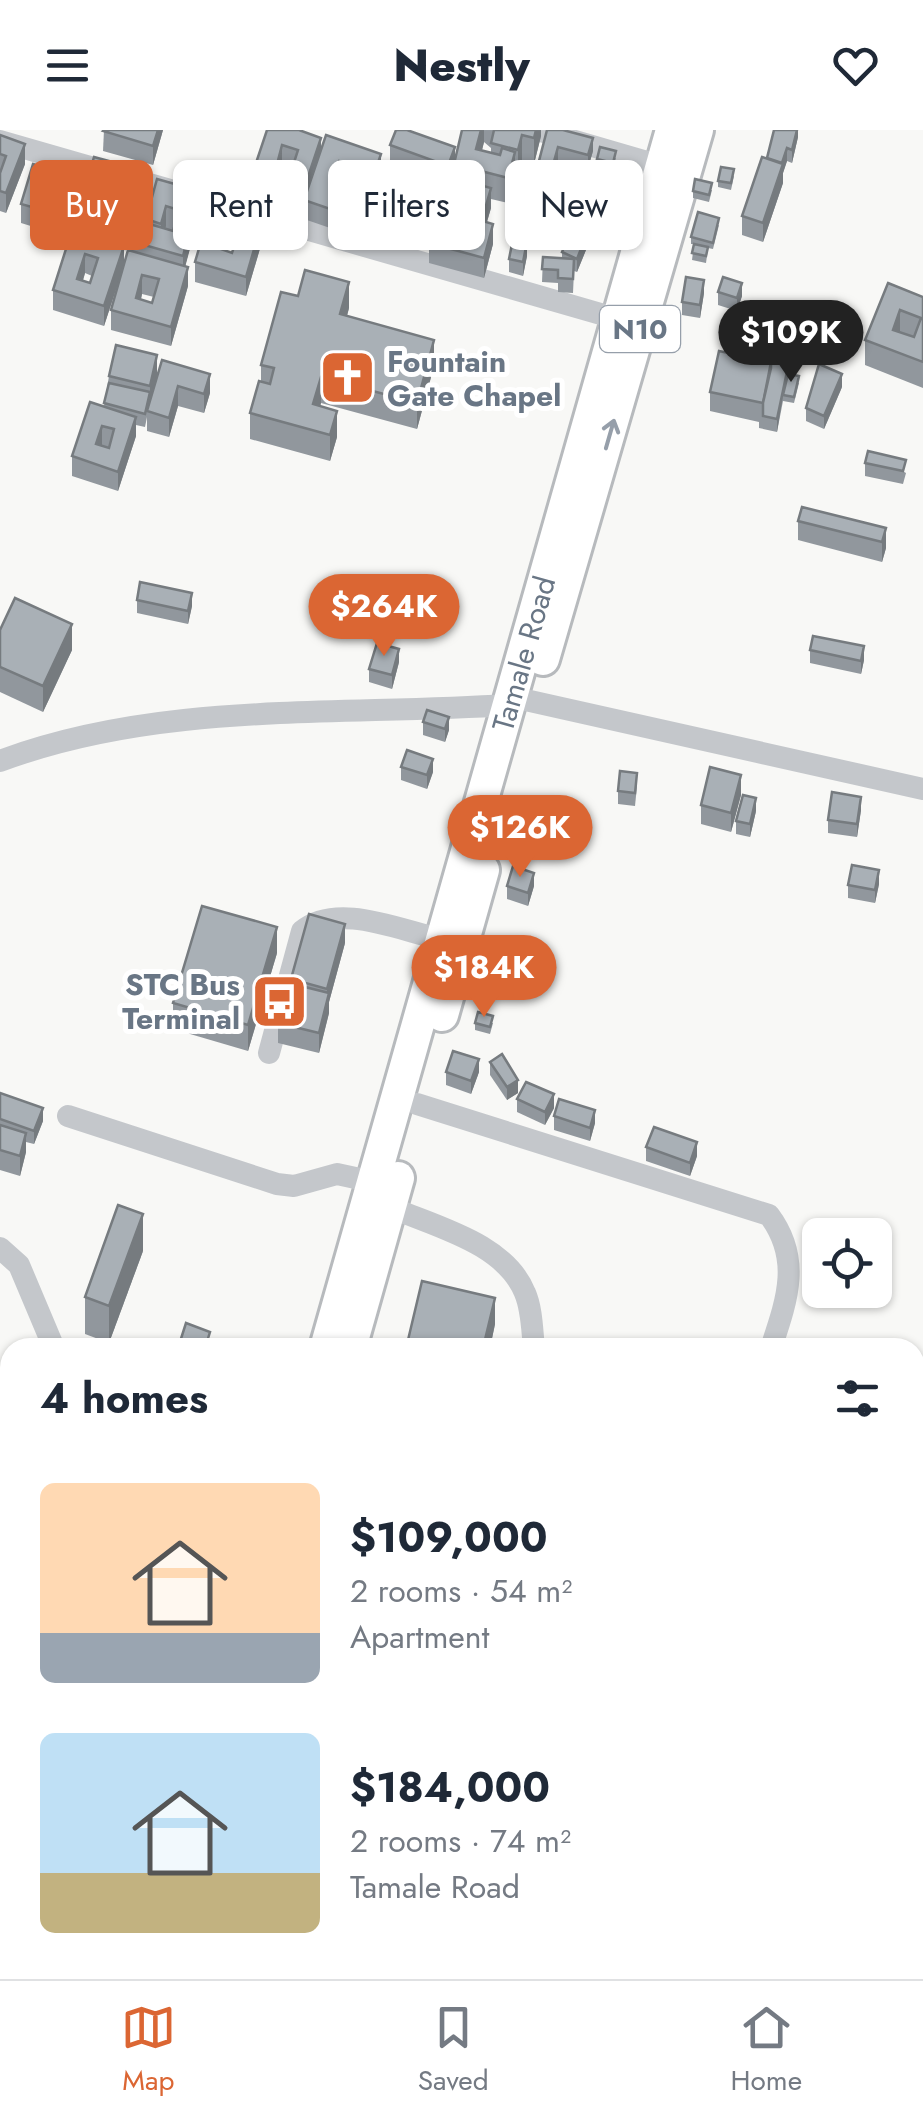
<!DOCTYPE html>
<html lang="en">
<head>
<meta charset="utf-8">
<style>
  :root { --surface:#fff; --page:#f2f2f3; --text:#1f2937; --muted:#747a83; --line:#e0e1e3; --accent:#db6633 }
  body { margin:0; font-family:Jost,sans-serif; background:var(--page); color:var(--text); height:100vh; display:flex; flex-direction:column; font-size:38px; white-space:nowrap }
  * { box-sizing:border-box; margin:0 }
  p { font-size:32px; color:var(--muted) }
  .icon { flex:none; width:55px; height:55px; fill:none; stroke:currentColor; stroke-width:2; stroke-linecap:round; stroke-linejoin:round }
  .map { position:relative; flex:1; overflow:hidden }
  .details { position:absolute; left:0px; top:1208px; width:925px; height:642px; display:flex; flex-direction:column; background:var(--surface); border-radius:30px 30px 0 0; box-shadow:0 2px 8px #0004 }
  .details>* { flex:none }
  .banner { position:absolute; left:30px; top:30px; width:865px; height:90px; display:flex; gap:20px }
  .controls { position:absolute; left:802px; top:1088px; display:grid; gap:20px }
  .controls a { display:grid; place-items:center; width:90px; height:90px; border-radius:15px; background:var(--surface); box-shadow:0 2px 8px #0004; font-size:50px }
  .price { position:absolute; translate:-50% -85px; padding:0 22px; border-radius:35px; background:var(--accent); color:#fff; font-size:32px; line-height:65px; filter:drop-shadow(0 2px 5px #0008) }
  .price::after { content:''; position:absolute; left:50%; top:60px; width:30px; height:22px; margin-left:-15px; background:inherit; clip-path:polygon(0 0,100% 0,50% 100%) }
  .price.active { background:#222; color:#fff }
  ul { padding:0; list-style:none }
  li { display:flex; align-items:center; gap:30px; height:250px; padding:0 40px }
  li span { display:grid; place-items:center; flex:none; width:280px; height:200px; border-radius:15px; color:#555 }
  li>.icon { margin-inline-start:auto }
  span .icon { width:120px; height:120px; fill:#fffc; stroke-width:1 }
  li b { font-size:42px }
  h2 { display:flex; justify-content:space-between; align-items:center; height:120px; padding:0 40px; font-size:42px }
  .chip { padding:0 35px; border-radius:15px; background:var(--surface); box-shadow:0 2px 8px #0004; font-size:35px; line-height:90px }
  .chip.active { background:var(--accent); color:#fff }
  header { display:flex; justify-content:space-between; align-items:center; height:130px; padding:0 40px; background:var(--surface); font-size:45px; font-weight:800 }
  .dock { display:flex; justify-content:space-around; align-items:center; height:140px; border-top:2px solid var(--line); background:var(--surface); font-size:28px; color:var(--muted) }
  .dock a { display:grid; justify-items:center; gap:5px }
  .dock .active { color:var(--accent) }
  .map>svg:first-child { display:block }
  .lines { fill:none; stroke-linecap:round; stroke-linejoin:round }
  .highway-casing { stroke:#b7babd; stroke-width:38 }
  .minor { stroke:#c4c7cb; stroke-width:22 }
  .highway { stroke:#fff; stroke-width:32 }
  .wall { fill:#91979d; fill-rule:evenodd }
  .shaded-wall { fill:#767b7f }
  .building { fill:#a9b0b6; stroke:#767b7f; stroke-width:2.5; fill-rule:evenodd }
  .oneway { stroke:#969faa }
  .labels { text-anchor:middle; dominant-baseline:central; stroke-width:10; stroke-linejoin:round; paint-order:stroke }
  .shield { fill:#fff; stroke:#969faa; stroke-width:2.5 }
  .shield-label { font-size:28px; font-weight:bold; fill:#697685 }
  .poi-label { font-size:30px; font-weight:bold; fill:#697685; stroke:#fff; text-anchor:start }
  .street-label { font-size:30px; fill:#697685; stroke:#fff }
</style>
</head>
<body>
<header><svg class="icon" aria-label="menu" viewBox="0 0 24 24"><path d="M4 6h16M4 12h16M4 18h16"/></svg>Nestly<svg class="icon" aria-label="heart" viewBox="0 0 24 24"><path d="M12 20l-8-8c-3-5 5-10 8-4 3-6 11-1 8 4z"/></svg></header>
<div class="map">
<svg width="923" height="1849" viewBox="0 0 923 1849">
  <rect width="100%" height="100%" fill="#f8f8f6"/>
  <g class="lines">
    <defs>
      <g id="highway">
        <polyline points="543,529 697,0"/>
        <polyline points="442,885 483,740"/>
        <path id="s1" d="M326,1218L672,0"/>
        <polyline points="350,1218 398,1048"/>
        <polyline points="156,1849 159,1840"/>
      </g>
    </defs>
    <use href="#highway" class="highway-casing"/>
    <g class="minor">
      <polyline points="537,0 661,36"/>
      <polyline points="0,11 618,189"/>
      <polyline points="530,571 923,659"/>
      <path d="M0,631C160,571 339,586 507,575"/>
      <path d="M269,923L302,801C337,772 399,800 440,809"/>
      <path d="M417,974L769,1085C802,1129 787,1170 771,1218"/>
      <polyline points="68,986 277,1054 294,1056 337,1044 374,1052"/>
      <path d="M390,1077C436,1097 505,1113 525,1163C532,1179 532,1200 534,1218"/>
      <polyline points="0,1118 19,1135 54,1218"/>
      <polyline points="915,1333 923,1336"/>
      <polyline points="0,1452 10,1473"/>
      <polyline points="0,1662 10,1666"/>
      <polyline points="915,1665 923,1667"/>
      <polyline points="0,1819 10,1823"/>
      <polyline points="54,1840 77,1849"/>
    </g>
    <use href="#highway" class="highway"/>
  </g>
  <g class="wall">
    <polygon points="104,0 163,0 153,35 103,21"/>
    <path d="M267,0L321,19L381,43L359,108L304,89V79L301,88L250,71V51ZM282,35L292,38L291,42L281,40ZM339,50L351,54L349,60L337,56Z"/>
    <path d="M462,0H541V6L534,34L522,31L518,46L515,45L508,73L491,69V78L487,92L493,114L484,148L429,133V113L445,55L438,52V64L431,84L393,72V58L401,39L390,35V15L455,28ZM484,12L491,18V23L482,20Z"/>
    <polygon points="547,0 593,21 588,38 558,30 553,48 539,44 539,31"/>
    <polygon points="798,0 798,7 792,33 787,31 783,43 783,53 763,112 742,105 742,86 767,28"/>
    <polygon points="0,5 25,34 6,83 0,81"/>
    <path d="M94,27L142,60L124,121V135L104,196L53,180V160L76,101V88ZM103,75L115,79L114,81L98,94V108L94,106ZM85,143L92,146L90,153L83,151Z"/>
    <polygon points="616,28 613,40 597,35 597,29"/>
    <polygon points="734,46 731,60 718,57 718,51"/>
    <path d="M157,49L200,81L185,136L188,156L171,216L111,200V180L130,121V111L146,93ZM142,164L154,167L152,173L141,170Z"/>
    <polygon points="51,59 49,64 59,67 82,66 70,108 21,93 21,74"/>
    <polygon points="712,60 709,72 693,68 693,61"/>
    <path d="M213,71L264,105L246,166L195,152V132ZM226,114L234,116L232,123L224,120Z"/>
    <polygon points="719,95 713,119 708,118 706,133 692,130 694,114 691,114 691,107"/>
    <polygon points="592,97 588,115 577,142 574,141 573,163 558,162 558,153 542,152 543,127 562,128 562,122"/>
    <polygon points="527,126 523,146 509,142 509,129"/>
    <polygon points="888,153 923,167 923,258 865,235 865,210"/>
    <polygon points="718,162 742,166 737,181 718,175"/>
    <polygon points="704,163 700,188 682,185 682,172"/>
    <polygon points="349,178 347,186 434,236 417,299 321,273 320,276 337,307 330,331 250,309 250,283 261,252 261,235"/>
    <polygon points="752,213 794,221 789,237 789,244 799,253 794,273 783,271 777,302 759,298 759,292 710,281 710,262 765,230 752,226"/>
    <polygon points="162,230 210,263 204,283 178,276 169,307 147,301 147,287 145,297 136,295 136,306 118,361 72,346 72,326 104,276 109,246 157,245"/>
    <polygon points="842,257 824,299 806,291 806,278"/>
    <polygon points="868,321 906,343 903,354 865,346 865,333"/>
    <polygon points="798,391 886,398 886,418 882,432 798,410"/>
    <polygon points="137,470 192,476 188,494 137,483"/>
    <polygon points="0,500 72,520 43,582 0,562"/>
    <polygon points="810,520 864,530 861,544 810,533"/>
    <polygon points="399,532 392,559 369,552 369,539"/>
    <polygon points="423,592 449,600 445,612 423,605"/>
    <polygon points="401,637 433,642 427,659 401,650"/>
    <polygon points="637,656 635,676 618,674 618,661"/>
    <polygon points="741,665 731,702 701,694 701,675"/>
    <polygon points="861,680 857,707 828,703 828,690"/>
    <polygon points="756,681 750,707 736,704 736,691"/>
    <polygon points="879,754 875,773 848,768 848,755"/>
    <polygon points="507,756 534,756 528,776 507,769"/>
    <polygon points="345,813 329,872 329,883 319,923 278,913 278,893 291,854 291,849"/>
    <polygon points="277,823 248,921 173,899 173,873"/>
    <polygon points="475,893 493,893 490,904 475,900"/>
    <polygon points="490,932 518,963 507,970 490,945"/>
    <polygon points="446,942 479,942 471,964 446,955"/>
    <polygon points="0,963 43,991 34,1014 26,1012 26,1022 20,1046 0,1040"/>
    <polygon points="517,969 554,978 545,995 517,982"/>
    <polygon points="554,986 595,993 590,1011 554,1000"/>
    <polygon points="646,1017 697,1026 690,1046 646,1031"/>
    <polygon points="143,1121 109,1213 85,1204 85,1167"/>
    <polygon points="495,1194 490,1218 408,1218 408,1210"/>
    <polygon points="0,1748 6,1758 10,1773 3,1789 0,1787"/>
  </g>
  <g class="shaded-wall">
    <polygon points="158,0 163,0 153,35 153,16"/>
    <polygon points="481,0 484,0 484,12 477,40 476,19"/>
    <polygon points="536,0 541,0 541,6 534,34 534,8"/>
    <polygon points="797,0 798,0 798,7 792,33 792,20"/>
    <polygon points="522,5 522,31 518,46 518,20"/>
    <polygon points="321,8 321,27 304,70 304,79 301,88 301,68"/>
    <polygon points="593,8 593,21 588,38 588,25"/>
    <polygon points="25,14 25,34 6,83 6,63"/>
    <polygon points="282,15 282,35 276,58 276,38"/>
    <polygon points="455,17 455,34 454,34 454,41 448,56 448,36"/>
    <polygon points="558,17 558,30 553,48 553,35"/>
    <polygon points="787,18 787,31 783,43 783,53 763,112 763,93"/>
    <polygon points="515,22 515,47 508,73 508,48"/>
    <polygon points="381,24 381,43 359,108 359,89"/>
    <polygon points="339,31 339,50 331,74 331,55"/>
    <polygon points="51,39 51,59 44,82 44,63"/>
    <polygon points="142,40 142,60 125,121 125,101"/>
    <polygon points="82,46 82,66 70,108 70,88"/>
    <polygon points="438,51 438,64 431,84 431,71"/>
    <polygon points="103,56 103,75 92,112 92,93"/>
    <polygon points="491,58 491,78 485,98 485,79"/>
    <polygon points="200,61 200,81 183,145 183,126"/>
    <polygon points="166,76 166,96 161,113 161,94"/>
    <polygon points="264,85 264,105 246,166 246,147"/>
    <polygon points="226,94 226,114 218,138 218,118"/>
    <polygon points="493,94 493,114 484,148 484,128"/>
    <polygon points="588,101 588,115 577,142 577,129"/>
    <polygon points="527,112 527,126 523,146 523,132"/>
    <polygon points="124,116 124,135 104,196 104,176"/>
    <polygon points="85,124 85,143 77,168 77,149"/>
    <polygon points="188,137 188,156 171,216 171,197"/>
    <polygon points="142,145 142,164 136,188 136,168"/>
    <polygon points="704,150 704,163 700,188 700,175"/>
    <polygon points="349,152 349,178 340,210 340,184"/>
    <polygon points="742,153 742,166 737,181 737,168"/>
    <polygon points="900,180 900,206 893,200"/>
    <polygon points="794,208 794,221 789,237 789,245 783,265 777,302 777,289 789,233 789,224"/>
    <polygon points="434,210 434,236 417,299 417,273"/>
    <polygon points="157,225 157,245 150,276 150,256"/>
    <polygon points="210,244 210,263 204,283 204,264"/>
    <polygon points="842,244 842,257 824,299 824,286"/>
    <polygon points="321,247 321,273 313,300 313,274"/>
    <polygon points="178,256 178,276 169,307 169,288"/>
    <polygon points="337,281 337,307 330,331 330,305"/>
    <polygon points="136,287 136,306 118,361 118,342"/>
    <polygon points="102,296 102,316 96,314"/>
    <polygon points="886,398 886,418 882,432 882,412"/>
    <polygon points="192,463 192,476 188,494 188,481"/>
    <polygon points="72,494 72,520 43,582 43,556"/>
    <polygon points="864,516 864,530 861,544 861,531"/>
    <polygon points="399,519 399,532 392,559 392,545"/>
    <polygon points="449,587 449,600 445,612 445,599"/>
    <polygon points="433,629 433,642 427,659 427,645"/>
    <polygon points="741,645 741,665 731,702 731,683"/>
    <polygon points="861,667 861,680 857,707 857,694"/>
    <polygon points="756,668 756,681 750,707 750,694"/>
    <polygon points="879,740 879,754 875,773 875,760"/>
    <polygon points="534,743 534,756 528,776 528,763"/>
    <polygon points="345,794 345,813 329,872 329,883 319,923 319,903 327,870 327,859"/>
    <polygon points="277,797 277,823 248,921 248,895"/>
    <polygon points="479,929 479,942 471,964 471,951"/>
    <polygon points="518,950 518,963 507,970 507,957"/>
    <polygon points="554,964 554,978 545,995 545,982"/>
    <polygon points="43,978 43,991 34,1014 34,1001"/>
    <polygon points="595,980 595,993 590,1011 590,998"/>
    <polygon points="26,1003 26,1022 20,1046 20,1026"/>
    <polygon points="697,1012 697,1026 690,1046 690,1033"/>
    <polygon points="143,1084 143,1121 109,1213 109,1176"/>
    <polygon points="495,1168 495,1194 490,1218 483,1218"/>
    <polygon points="10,1760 10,1773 3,1789 3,1775"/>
  </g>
  <g class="building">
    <polygon points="104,0 158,0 153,16 103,1"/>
    <path d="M267,0H299L321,8L301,68L250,51ZM282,15L298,20L291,42L276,38Z"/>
    <polygon points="396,0 407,0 455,17 448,36 390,15"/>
    <polygon points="462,0 481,0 476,19 500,25 502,18 515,22 508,48 454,34"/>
    <polygon points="494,0 536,0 534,8 522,5 518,20 491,13"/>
    <polygon points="547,0 563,0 593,8 588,25 558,17 553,35 539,31"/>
    <polygon points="774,0 797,0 792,20 787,18 782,33 767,28"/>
    <polygon points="0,5 25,14 6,63 0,61 0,43 6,26 0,24"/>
    <path d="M326,5L381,24L359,89L304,70ZM339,31L356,36L349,60L331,55Z"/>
    <polygon points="600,17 616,21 613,33 597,29"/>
    <polygon points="94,27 142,40 125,101 98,94 103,78 114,81 120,61 103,56 92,93 76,88"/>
    <polygon points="762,27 783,34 763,93 742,86"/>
    <polygon points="33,34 51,39 44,63 59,67 66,42 82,46 70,88 21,74"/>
    <polygon points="721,37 734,39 731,53 718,51"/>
    <polygon points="400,38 438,51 431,71 393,58"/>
    <polygon points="447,46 491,58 485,79 463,72 459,86 471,89 468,98 473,100 476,89 493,94 484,128 429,113"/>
    <polygon points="157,49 200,61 183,126 130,111 136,90 173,101 179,80 166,76 161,94 146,89"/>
    <polygon points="695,49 712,53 709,65 693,61"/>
    <path d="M213,71L264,85L246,147L195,132ZM226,94L240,99L232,123L218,118Z"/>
    <polygon points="698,82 719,88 713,113 691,107"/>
    <polygon points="577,86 592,91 589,103 574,96"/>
    <polygon points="573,95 588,101 577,129 562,122"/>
    <path d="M72,100L124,116L104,176L53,160ZM85,124L98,128L90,153L77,149Z"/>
    <polygon points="513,109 527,112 523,132 509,129"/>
    <polygon points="694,114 708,117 706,126 692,123"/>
    <path d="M128,120L188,137L171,197L111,180ZM142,145L159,149L152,173L136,168Z"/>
    <polygon points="543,127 574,129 573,149 558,148 558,140 542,139"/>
    <polygon points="305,140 349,152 340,184 434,210 417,273 321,247 313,274 337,281 330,305 250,283 259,251 270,254 274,238 261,235 281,162 298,166"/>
    <polygon points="686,147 704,150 700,175 682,172"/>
    <polygon points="723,147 742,153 737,168 718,162"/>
    <path d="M888,153L923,167V232L865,210ZM900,180L921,188L914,207L893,200Z"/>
    <polygon points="757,196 794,208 789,224 752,213"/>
    <polygon points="116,215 157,225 150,256 109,246"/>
    <polygon points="719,221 771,232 763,273 710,262"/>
    <polygon points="766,227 789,232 777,289 763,286 763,273 771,238 771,232 765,230"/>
    <polygon points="162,230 210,244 204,264 178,256 169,288 147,281"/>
    <polygon points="819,234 842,244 824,286 806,278"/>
    <polygon points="788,244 799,246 794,267 783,265"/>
    <polygon points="109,253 150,262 145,284 104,273"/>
    <path d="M90,272L136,287L118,342L72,326ZM102,296L114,299L109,318L96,314Z"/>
    <polygon points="868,321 906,330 903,341 865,333"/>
    <polygon points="802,377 886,398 882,412 798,391"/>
    <polygon points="140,452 192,463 188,481 137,470"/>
    <polygon points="15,468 72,494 43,556 0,537 0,500"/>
    <polygon points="813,506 864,516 861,531 810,520"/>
    <polygon points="377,513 399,519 392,545 369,539"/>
    <polygon points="427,580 449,587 445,599 423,592"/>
    <polygon points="407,620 433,629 427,645 401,637"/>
    <polygon points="710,637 741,645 731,683 701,675"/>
    <polygon points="620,641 637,643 635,663 618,661"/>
    <polygon points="832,662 861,667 857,694 828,690"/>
    <polygon points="743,665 756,668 750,694 736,691"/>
    <polygon points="852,735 879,740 875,760 848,755"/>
    <polygon points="513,736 534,743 528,763 507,756"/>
    <polygon points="202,776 277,797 248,895 173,873"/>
    <polygon points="309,784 345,794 327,859 291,849"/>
    <polygon points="289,853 329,863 319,903 278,893"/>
    <polygon points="478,882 493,886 490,897 475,893"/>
    <polygon points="453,921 479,929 471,951 446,942"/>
    <polygon points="502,924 518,950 507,957 490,932"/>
    <polygon points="526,952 554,964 545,982 517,969"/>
    <polygon points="0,963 43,978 34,1001 0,989"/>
    <polygon points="559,969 595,980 590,998 554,986"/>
    <polygon points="0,995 26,1003 20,1026 0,1020"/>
    <polygon points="654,997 697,1012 690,1033 646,1017"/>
    <polygon points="118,1075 143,1084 109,1176 85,1167"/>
    <polygon points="422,1151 495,1168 483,1218 441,1218 408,1210"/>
    <polygon points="186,1193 210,1202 205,1218 178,1218"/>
    <polygon points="0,1748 6,1750 4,1757 10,1760 3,1775 0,1774"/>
    <polygon points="10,1829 10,1840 40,1840 52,1846 51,1849 1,1849"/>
    <polygon points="387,1840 393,1840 423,1849 384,1849"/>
  </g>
  <defs><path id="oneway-shaft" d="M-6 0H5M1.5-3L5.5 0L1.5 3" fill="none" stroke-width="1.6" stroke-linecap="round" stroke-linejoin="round" transform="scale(2.5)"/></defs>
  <use class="oneway" href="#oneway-shaft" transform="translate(610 304) rotate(-74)"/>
  <defs>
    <symbol id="church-square" viewBox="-11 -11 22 22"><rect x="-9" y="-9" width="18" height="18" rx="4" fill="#db6633" stroke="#fff"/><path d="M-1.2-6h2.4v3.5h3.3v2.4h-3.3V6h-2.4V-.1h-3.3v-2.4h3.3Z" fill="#fff"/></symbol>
    <symbol id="bus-square" viewBox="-11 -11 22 22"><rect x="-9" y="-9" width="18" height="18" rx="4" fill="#db6633" stroke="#fff"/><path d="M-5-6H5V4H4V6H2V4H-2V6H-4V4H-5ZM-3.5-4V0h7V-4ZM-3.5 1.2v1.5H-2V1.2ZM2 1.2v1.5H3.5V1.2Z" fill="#fff"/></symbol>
  </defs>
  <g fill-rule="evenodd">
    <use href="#church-square" x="316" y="216" width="63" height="63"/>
    <use href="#bus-square" x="248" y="840" width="63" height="63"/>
  </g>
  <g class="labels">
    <rect class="shield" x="600" y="176" width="80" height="46" rx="8"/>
    <g class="shield-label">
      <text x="640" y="199">N10</text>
    </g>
    <g class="poi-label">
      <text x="387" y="231">Fountain<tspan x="387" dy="34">Gate Chapel</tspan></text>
      <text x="240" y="854" text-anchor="end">STC Bus<tspan x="240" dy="34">Terminal</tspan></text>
    </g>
    <g class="street-label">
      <text stroke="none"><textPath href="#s1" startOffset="722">Tamale Road</textPath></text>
    </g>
  </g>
</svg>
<div class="controls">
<a><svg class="icon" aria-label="locate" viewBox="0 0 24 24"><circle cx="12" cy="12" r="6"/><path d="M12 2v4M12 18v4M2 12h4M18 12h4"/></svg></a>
</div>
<b class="price active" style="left:791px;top:255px">$109K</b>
<b class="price" style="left:384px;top:529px">$264K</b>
<b class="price" style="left:520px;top:750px">$126K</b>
<b class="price" style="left:484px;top:890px">$184K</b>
<div class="banner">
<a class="chip active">Buy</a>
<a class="chip">Rent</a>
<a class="chip">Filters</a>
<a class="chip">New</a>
</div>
<section class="details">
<h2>4 homes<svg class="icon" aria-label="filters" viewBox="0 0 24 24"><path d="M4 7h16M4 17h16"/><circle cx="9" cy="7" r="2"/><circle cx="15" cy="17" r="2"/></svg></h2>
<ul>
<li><span style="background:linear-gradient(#ffd9b3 75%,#9aa5b1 0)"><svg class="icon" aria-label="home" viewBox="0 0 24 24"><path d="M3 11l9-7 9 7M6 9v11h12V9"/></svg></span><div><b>$109,000</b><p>2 rooms · 54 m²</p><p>Apartment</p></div></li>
<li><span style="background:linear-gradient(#bfe0f5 70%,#c2b280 0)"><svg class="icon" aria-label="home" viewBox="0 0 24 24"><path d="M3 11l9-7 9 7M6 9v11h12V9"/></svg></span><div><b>$184,000</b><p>2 rooms · 74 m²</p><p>Tamale Road</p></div></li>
</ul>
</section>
</div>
<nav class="dock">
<a class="active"><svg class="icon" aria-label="map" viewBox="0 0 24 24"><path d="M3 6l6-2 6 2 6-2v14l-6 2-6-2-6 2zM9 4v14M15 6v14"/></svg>Map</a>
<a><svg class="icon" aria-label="saved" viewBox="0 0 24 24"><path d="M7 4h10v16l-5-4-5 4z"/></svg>Saved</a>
<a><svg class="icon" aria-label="home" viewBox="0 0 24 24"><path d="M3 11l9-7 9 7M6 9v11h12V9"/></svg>Home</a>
</nav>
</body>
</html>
